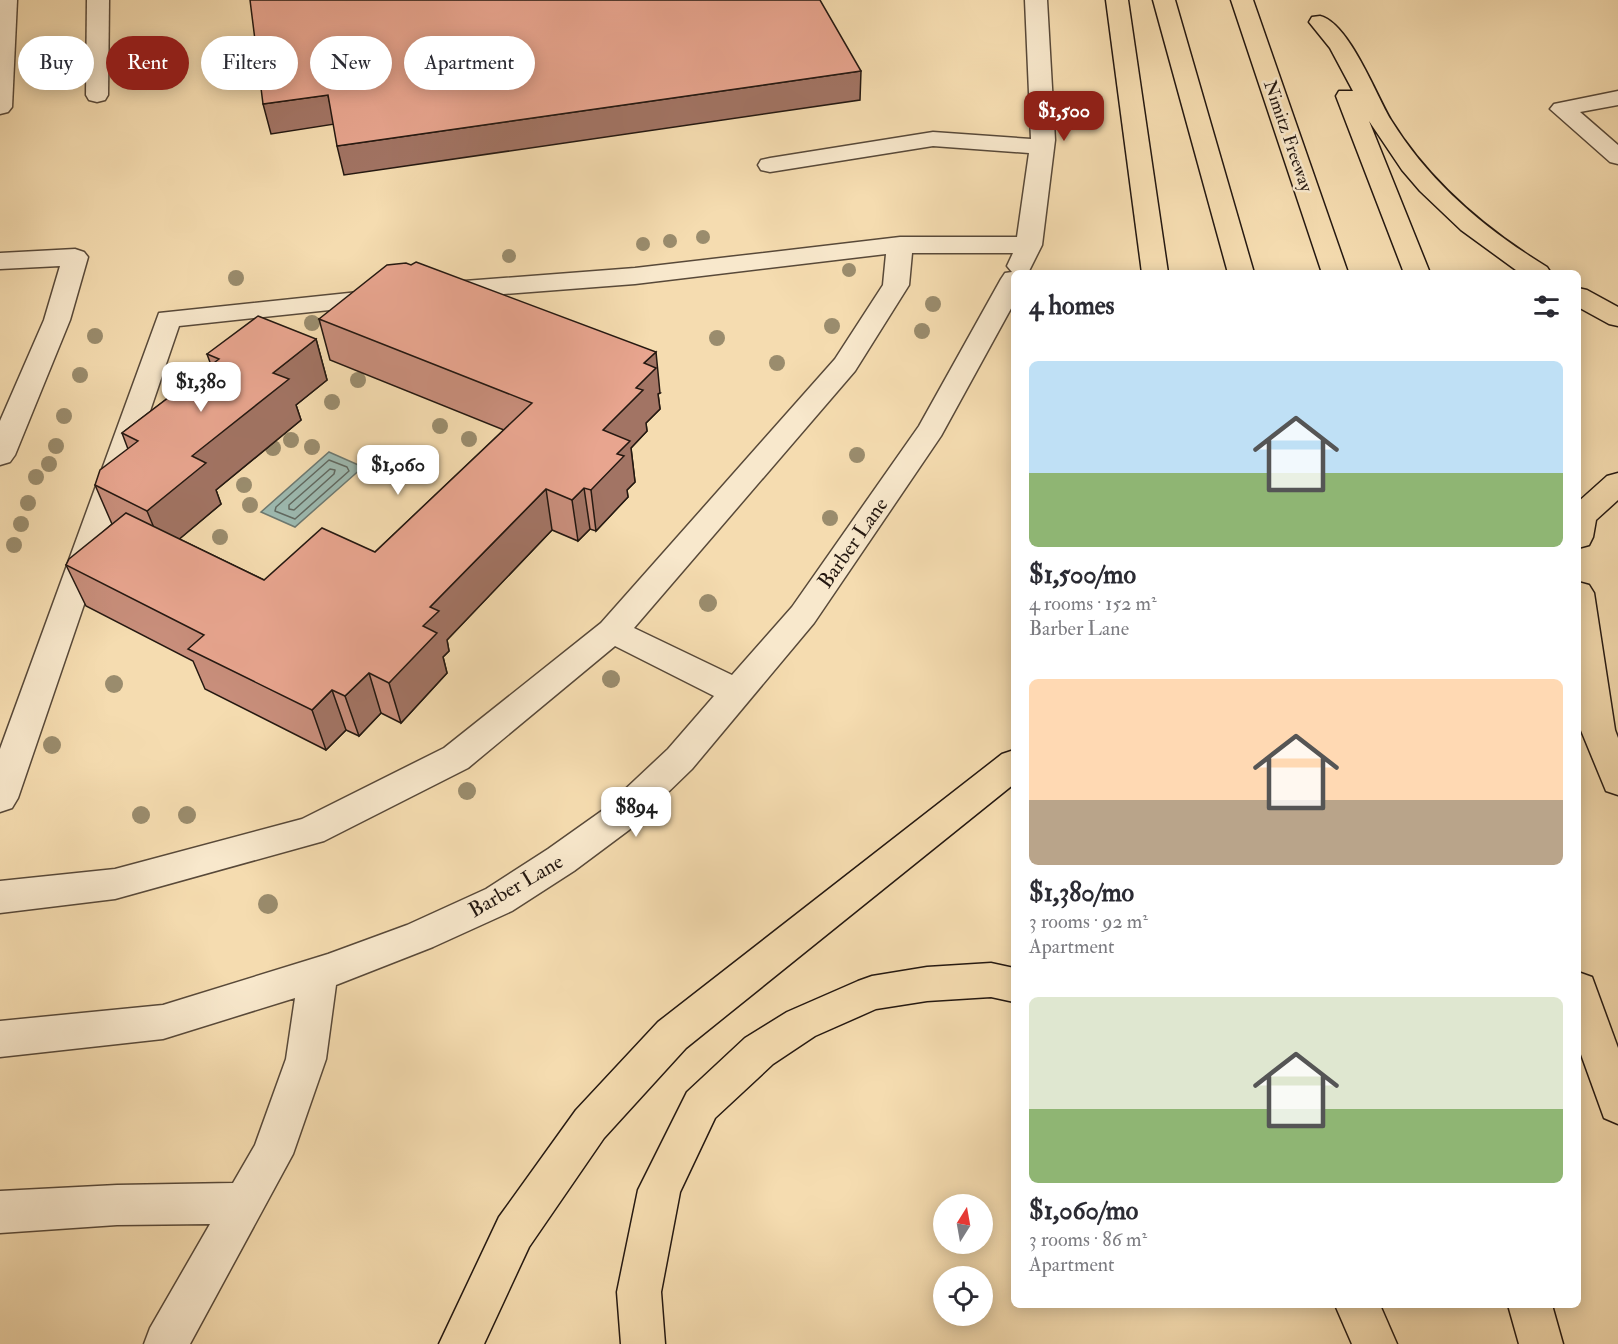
<!DOCTYPE html>
<html lang="en">
<head>
<meta charset="utf-8">
<style>
  :root { --surface:#fff; --page:#f2f2f3; --text:#2b2b33; --muted:#7c7c81; --accent:#8f2418 }
  body { margin:0; font-family:"IM FELL Double Pica",serif; background:var(--page); color:var(--text); height:100vh; display:flex; flex-direction:column; font-size:22px; white-space:nowrap }
  * { box-sizing:border-box; margin:0 }
  p { font-size:20px; color:var(--muted) }
  .icon { flex:none; width:33px; height:33px; fill:none; stroke:currentColor; stroke-width:2; stroke-linecap:round; stroke-linejoin:round }
  .map { position:relative; flex:1; overflow:hidden }
  .details { position:absolute; left:1011px; top:270px; width:570px; height:1038px; display:flex; flex-direction:column; background:var(--surface); border-radius:9px; box-shadow:0 3px 15px #0003 }
  .details>* { flex:none }
  .guide { position:absolute; left:18px; top:36px; width:570px; height:54px; display:flex; gap:12px }
  .needle { width:39px; rotate:11deg }
  .buttons { position:absolute; left:933px; top:1194px; display:grid; gap:12px }
  .buttons a { display:grid; place-items:center; width:60px; height:60px; border-radius:50%; background:var(--surface); box-shadow:0 3px 15px #0003; font-size:30px }
  .price { position:absolute; translate:-50% -51px; padding:0 14px; border-radius:12px; background:#fff; color:#222; font-size:20px; line-height:39px; filter:drop-shadow(0 2px 3px #0008) }
  .price::after { content:''; position:absolute; left:50%; top:36px; width:18px; height:14px; margin-left:-9px; background:inherit; clip-path:polygon(0 0,100% 0,50% 100%) }
  .price.active { background:var(--accent); color:#fff }
  ul { padding:0; list-style:none }
  li { display:grid; align-content:center; gap:12px; height:318px; padding:0 18px }
  li span { display:grid; place-items:center; height:186px; border-radius:9px; color:#555 }
  li>.icon { margin-inline-start:auto }
  span .icon { width:108px; height:108px; fill:#fffc; stroke-width:1 }
  li b { font-size:26px }
  h2 { display:flex; justify-content:space-between; align-items:center; height:72px; padding:0 18px; font-size:26px }
  .chip { padding:0 21px; border-radius:27px; background:var(--surface); box-shadow:0 3px 15px #0003; font-size:21px; line-height:54px }
  .chip.active { background:var(--accent); color:#fff }
  .map>svg:first-child { display:block }
  .water { fill:#9dbab1; stroke:#6d7971; stroke-width:1.5 }
  .lines { fill:none; stroke-linecap:round; stroke-linejoin:round }
  .shore { stroke:#606961; stroke-width:1.5 }
  .minor-casing { stroke:#584939; stroke-width:3 }
  .highway-casing { stroke:#241811; stroke-width:3 }
  .minor { fill:#f8e8cc; fill-rule:evenodd }
  .highway { fill:#f5dcb0; fill-rule:evenodd }
  .tree { fill:#9a8c6d }
  .wall { fill:#c88e7b; stroke:#241811; stroke-width:1.5 }
  .shaded-wall { fill:#a27464; stroke:#241811; stroke-width:1.5 }
  .building { fill:#e8a58f; stroke:#241811; stroke-width:1.5 }
  .labels { text-anchor:middle; dominant-baseline:central; stroke-width:5; stroke-linejoin:round; paint-order:stroke }
  .far-street-label { font-size:18px; fill:#241811; stroke:#f8e8cc }
  .street-label { font-size:21px; fill:#241811; stroke:#f8e8cc }
</style>
</head>
<body>
<div class="map">
<svg width="1618" height="1344" viewBox="0 0 1618 1344">
  <rect width="100%" height="100%" fill="#f5dcb0"/>
  <filter id="stains"><feTurbulence type="fractalNoise" baseFrequency=".00333" numOctaves="4"/><feColorMatrix values="0 0 0 0 .2 0 0 0 0 .09 0 0 0 0 .02 0 0 0 .5 -.17"/></filter>
  <radialGradient id="worn" r=".72"><stop offset=".6" stop-color="#630" stop-opacity="0"/><stop offset="1" stop-color="#630" stop-opacity=".3"/></radialGradient>
  <polygon class="water" points="329,452 363,467 295,527 261,512"/>
  <g class="lines">
    <g class="shore">
      <polygon points="329,460 347,467 349,471 295,519 275,511 276,507"/>
      <polygon points="330,469 335,470 334,474 294,510 289,509 289,505"/>
    </g>
    <defs>
      <g id="minor">
        <polygon points="0,0 17,0 12,107 8,112 0,114"/>
        <polygon points="87,0 109,0 108,95 105,100 97,102 89,100 86,95"/>
        <path d="M1025,0H1047L1055,140L1042,245L1029,271L1014,273V303L941,436L814,623L692,769L629,830L574,871L512,911L433,947L336,985L326,1059L293,1154L190,1344H144L150,1328L210,1224L117,1225L0,1233V1191L117,1185L233,1183L255,1145L286,1059L295,998L163,1039L0,1057V1021L163,1005L328,954L407,925L486,889L548,849L603,810L668,749L714,696L615,646L468,768L324,841L115,899L0,913V881L115,869L302,819L444,748L601,623L835,359L883,285L886,254L635,284L438,299L429,297L425,291L429,285L438,283L635,268L900,237H1017L1029,153L933,146L770,172L761,170L758,165L761,160L770,158L933,132L1031,139ZM912,253H1013L1007,266L1012,272L1005,273L1001,279L919,426L792,607L732,675L634,628L855,371L909,285Z"/>
        <polygon points="1618,91 1618,105 1580,112 1618,145 1618,164 1610,162 1550,109 1554,104"/>
        <polygon points="75,249 84,252 88,257 70,320 15,455 10,462 0,465 0,421 44,320 60,266 0,269 0,253"/>
        <polygon points="387,289 396,291 400,297 396,303 179,326 18,798 12,808 0,812 0,749 159,313"/>
      </g>
      <g id="highway">
        <polygon points="1106,0 1128,0 1168,273 1142,273"/>
        <polygon points="1153,0 1175,0 1254,273 1228,273"/>
        <polygon points="1231,0 1253,0 1348,273 1322,273"/>
        <path d="M1320,16C1349,23 1376,95 1391,120C1430,183 1485,229 1547,267L1551,273H1520L1461,230L1420,191L1402,170L1369,121L1430,273H1404L1336,96L1339,91H1353L1330,48L1309,22L1312,17Z"/>
        <polygon points="1578,288 1587,290 1618,307 1618,326 1609,324 1578,307"/>
        <polygon points="1618,473 1618,500 1596,520 1593,537 1589,545 1578,548 1578,502 1607,476"/>
        <polygon points="1578,582 1589,585 1594,593 1615,730 1618,738 1618,795 1606,791 1578,723"/>
        <polygon points="1014,750 1014,784 686,1048 604,1138 529,1247 484,1344 439,1344 499,1217 576,1110 658,1022 1002,754"/>
        <polygon points="991,963 1014,968 1014,1002 991,997 927,1001 876,1009 815,1036 773,1064 715,1118 680,1192 661,1292 665,1344 621,1344 617,1292 638,1190 687,1092 745,1038 787,1012 858,981 872,976 927,967"/>
        <polygon points="1578,972 1592,977 1618,1048 1618,1124 1604,1118 1578,1046"/>
        <polygon points="1335,1305 1380,1305 1397,1344 1352,1344"/>
        <polygon points="1508,1305 1552,1305 1563,1344 1519,1344"/>
      </g>
    </defs>
    <use href="#minor" class="minor-casing"/>
    <use href="#highway" class="highway-casing"/>
    <use href="#minor" class="minor"/>
    <use href="#highway" class="highway"/>
  </g>
  <g class="tree">
    <circle cx="703" cy="237" r="7"/>
    <circle cx="670" cy="241" r="7"/>
    <circle cx="643" cy="244" r="7"/>
    <circle cx="509" cy="256" r="7"/>
    <circle cx="849" cy="270" r="7"/>
    <circle cx="236" cy="278" r="8"/>
    <circle cx="933" cy="304" r="8"/>
    <circle cx="312" cy="323" r="8"/>
    <circle cx="832" cy="326" r="8"/>
    <circle cx="922" cy="331" r="8"/>
    <circle cx="95" cy="336" r="8"/>
    <circle cx="717" cy="338" r="8"/>
    <circle cx="777" cy="363" r="8"/>
    <circle cx="80" cy="375" r="8"/>
    <circle cx="358" cy="380" r="8"/>
    <circle cx="332" cy="402" r="8"/>
    <circle cx="64" cy="416" r="8"/>
    <circle cx="440" cy="426" r="8"/>
    <circle cx="469" cy="439" r="8"/>
    <circle cx="291" cy="440" r="8"/>
    <circle cx="56" cy="446" r="8"/>
    <circle cx="312" cy="447" r="8"/>
    <circle cx="273" cy="448" r="8"/>
    <circle cx="857" cy="455" r="8"/>
    <circle cx="49" cy="464" r="8"/>
    <circle cx="36" cy="477" r="8"/>
    <circle cx="244" cy="485" r="8"/>
    <circle cx="28" cy="503" r="8"/>
    <circle cx="250" cy="505" r="8"/>
    <circle cx="830" cy="518" r="8"/>
    <circle cx="21" cy="524" r="8"/>
    <circle cx="220" cy="537" r="8"/>
    <circle cx="14" cy="545" r="8"/>
    <circle cx="708" cy="603" r="9"/>
    <circle cx="611" cy="679" r="9"/>
    <circle cx="114" cy="684" r="9"/>
    <circle cx="52" cy="745" r="9"/>
    <circle cx="467" cy="791" r="9"/>
    <circle cx="141" cy="815" r="9"/>
    <circle cx="187" cy="815" r="9"/>
    <circle cx="268" cy="904" r="10"/>
  </g>
  <polygon class="wall" points="319,319 660,393 658,394 660,409 646,423 647,431 631,448 635,482 627,490 628,497 596,531 590,529 578,541 552,530 447,640 449,651 443,657 447,673 401,723 381,713 359,736 346,730 326,750 205,689 193,661 86,606 66,565 112,524 95,485 128,449 122,433 211,365 207,354 316,339 327,380 296,405 301,420 216,490 221,504 179,539 264,580 375,552 504,430 330,360"/>
  <g class="shaded-wall">
    <polygon points="861,71 860,100 344,175 337,146"/>
    <polygon points="328,95 335,124 271,134 263,104"/>
    <polygon points="316,339 327,380 296,405 301,420 216,490 221,504 164,552 147,511 192,456 273,373"/>
    <polygon points="656,352 660,393 658,394 660,409 646,423 647,431 631,448 635,482 627,490 628,497 596,531 591,490 603,430 636,388 644,363"/>
    <polygon points="584,488 590,529 578,541 572,500"/>
    <polygon points="546,489 552,530 447,640 449,651 443,657 447,673 401,723 389,683 423,626 430,607"/>
    <polygon points="369,673 381,713 359,736 345,696"/>
    <polygon points="332,690 346,730 326,750 312,710"/>
  </g>
  <g class="building">
    <polygon points="250,0 820,0 861,71 337,146 328,95 263,104"/>
    <polygon points="416,262 656,352 644,363 656,368 636,388 643,390 603,430 630,441 617,454 624,456 591,490 584,488 572,500 546,489 430,607 439,611 423,626 437,633 389,683 369,673 345,696 332,690 312,710 188,649 204,635 66,565 69,559 126,513 264,580 322,528 375,552 532,403 319,319 387,265 406,263 411,265"/>
    <polygon points="258,316 316,339 273,373 289,379 192,456 206,463 147,511 95,485 100,470 138,441 122,433 219,359 207,354"/>
  </g>
  <g class="labels">
    <g class="far-street-label">
      <text transform="translate(1288 136) rotate(71)">Nimitz Freeway</text>
    </g>
    <g class="street-label">
      <text transform="translate(853 543) rotate(-55)">Barber Lane</text>
      <text transform="translate(516 886) rotate(-30)">Barber Lane</text>
    </g>
  </g>
  <rect width="100%" height="100%" filter="url(#stains)"/>
  <rect width="100%" height="100%" fill="url(#worn)"/>
</svg>
<div class="buttons">
<a><svg class="needle" viewBox="-14 -14 28 28"><path d="M0-13l5 13h-10z" fill="#e53935"/><path d="M0 13l5-13h-10z" fill="#7c7c81"/></svg></a>
<a><svg class="icon" aria-label="locate" viewBox="0 0 24 24"><circle cx="12" cy="12" r="6"/><path d="M12 2v4M12 18v4M2 12h4M18 12h4"/></svg></a>
</div>
<b class="price active" style="left:1064px;top:142px">$1,500</b>
<b class="price" style="left:201px;top:413px">$1,380</b>
<b class="price" style="left:398px;top:496px">$1,060</b>
<b class="price" style="left:636px;top:838px">$894</b>
<div class="guide">
<a class="chip">Buy</a>
<a class="chip active">Rent</a>
<a class="chip">Filters</a>
<a class="chip">New</a>
<a class="chip">Apartment</a>
</div>
<section class="details">
<h2>4 homes<svg class="icon" aria-label="filters" viewBox="0 0 24 24"><path d="M4 7h16M4 17h16"/><circle cx="9" cy="7" r="2"/><circle cx="15" cy="17" r="2"/></svg></h2>
<ul>
<li><span style="background:linear-gradient(#bfe0f5 60%,#8fb573 0)"><svg class="icon" aria-label="home" viewBox="0 0 24 24"><path d="M3 11l9-7 9 7M6 9v11h12V9"/></svg></span><div><b>$1,500/mo</b><p>4 rooms · 152 m²</p><p>Barber Lane</p></div></li>
<li><span style="background:linear-gradient(#ffd9b3 65%,#b9a48a 0)"><svg class="icon" aria-label="home" viewBox="0 0 24 24"><path d="M3 11l9-7 9 7M6 9v11h12V9"/></svg></span><div><b>$1,380/mo</b><p>3 rooms · 92 m²</p><p>Apartment</p></div></li>
<li><span style="background:linear-gradient(#dfe7d0 60%,#8fb573 0)"><svg class="icon" aria-label="home" viewBox="0 0 24 24"><path d="M3 11l9-7 9 7M6 9v11h12V9"/></svg></span><div><b>$1,060/mo</b><p>3 rooms · 86 m²</p><p>Apartment</p></div></li>
</ul>
</section>
</div>
</body>
</html>
